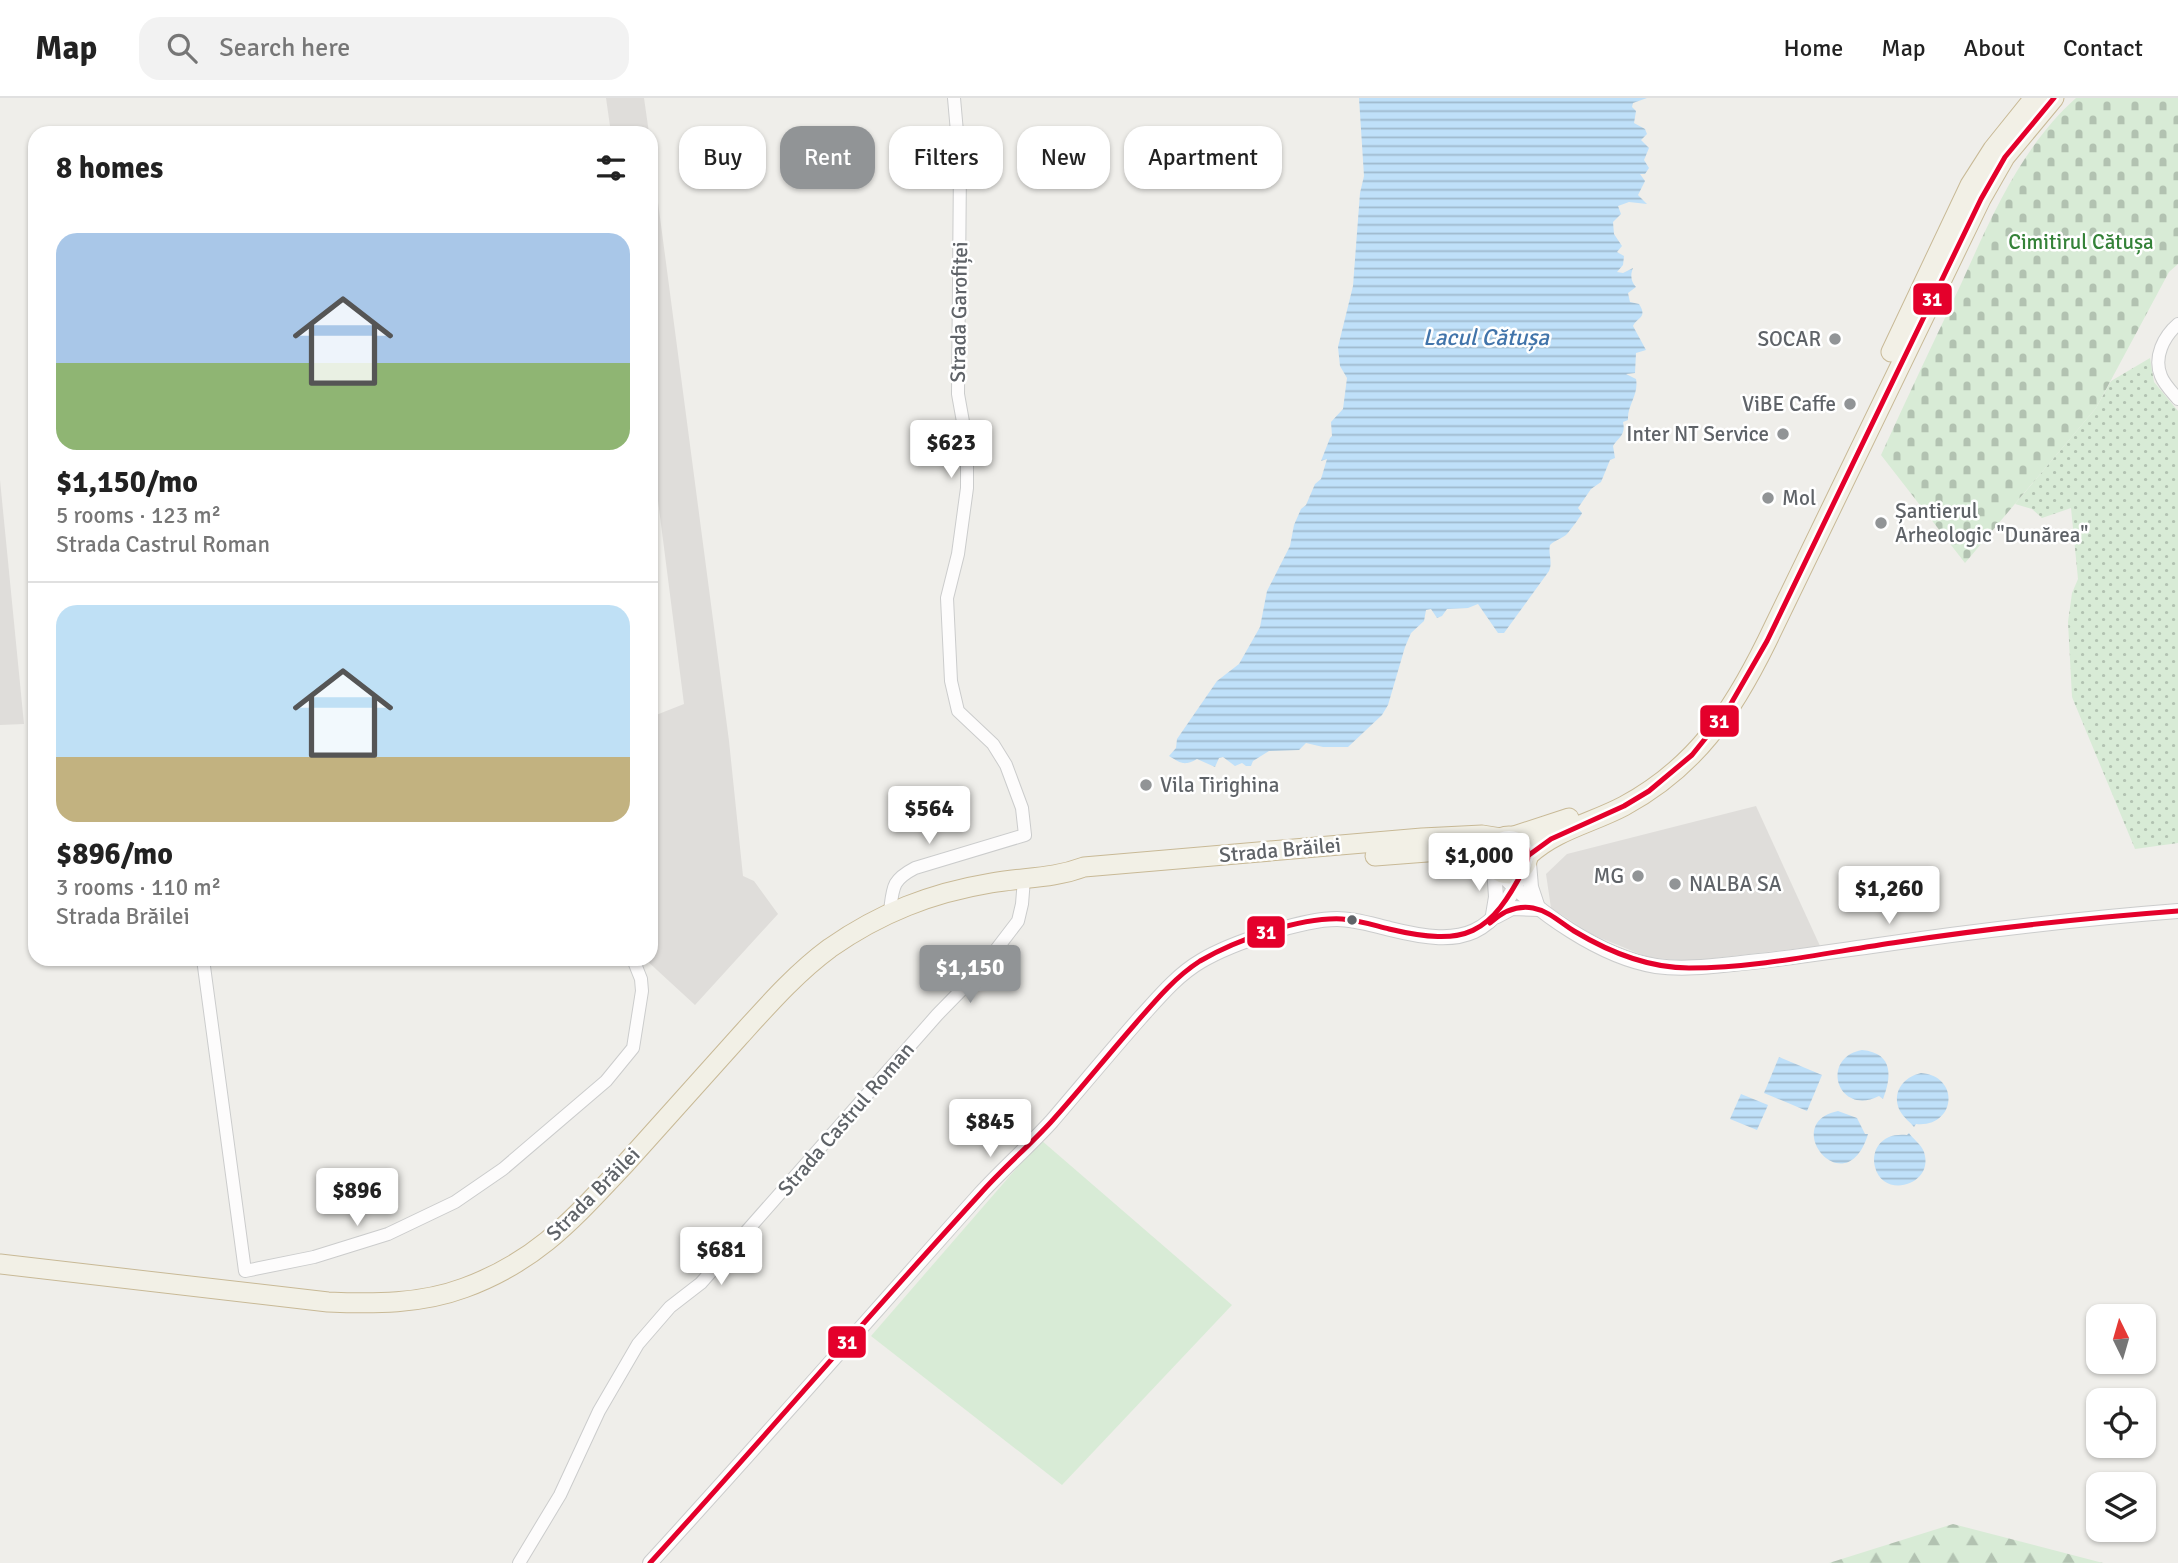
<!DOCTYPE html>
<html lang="en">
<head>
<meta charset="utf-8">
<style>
  :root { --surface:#fff; --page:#f2f2f2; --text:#222; --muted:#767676; --line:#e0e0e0; --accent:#919496 }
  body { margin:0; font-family:Signika,sans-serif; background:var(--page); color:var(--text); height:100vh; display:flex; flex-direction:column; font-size:26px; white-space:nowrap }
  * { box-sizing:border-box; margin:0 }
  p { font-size:23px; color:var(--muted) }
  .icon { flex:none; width:38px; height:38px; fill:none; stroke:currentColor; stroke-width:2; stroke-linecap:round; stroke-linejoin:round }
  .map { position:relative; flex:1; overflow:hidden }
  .details { position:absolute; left:28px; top:28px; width:630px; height:840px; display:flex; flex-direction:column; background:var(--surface); border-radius:21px; box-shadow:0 2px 5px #0004 }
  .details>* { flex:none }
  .banner { position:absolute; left:679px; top:28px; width:665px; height:63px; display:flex; gap:14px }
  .needle { width:46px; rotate:355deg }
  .tools { position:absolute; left:2086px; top:1206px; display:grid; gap:14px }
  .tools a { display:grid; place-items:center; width:70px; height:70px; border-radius:14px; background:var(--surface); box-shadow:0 2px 5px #0004; font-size:35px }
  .price { position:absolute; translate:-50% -60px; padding:0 16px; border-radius:7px; background:#fff; color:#222; font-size:23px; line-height:46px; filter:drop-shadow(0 2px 4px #0008) }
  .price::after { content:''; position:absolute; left:50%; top:42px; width:21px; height:16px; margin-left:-10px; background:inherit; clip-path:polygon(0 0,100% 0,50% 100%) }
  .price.active { background:var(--accent); color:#fff }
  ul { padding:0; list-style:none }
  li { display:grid; align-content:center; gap:14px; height:371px; padding:0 28px }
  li+li { border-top:2px solid var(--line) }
  li span { display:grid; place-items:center; height:217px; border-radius:21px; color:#555 }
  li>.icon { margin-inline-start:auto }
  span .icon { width:126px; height:126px; fill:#fffc; stroke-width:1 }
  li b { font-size:30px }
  h2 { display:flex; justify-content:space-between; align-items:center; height:84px; padding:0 28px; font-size:30px }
  .tag { padding:0 24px; border-radius:21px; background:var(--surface); box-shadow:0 2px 5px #0004; font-size:24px; line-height:63px }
  .tag.active { background:var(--accent); color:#fff }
  header { display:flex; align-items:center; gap:42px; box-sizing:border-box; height:98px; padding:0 35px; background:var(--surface); border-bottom:2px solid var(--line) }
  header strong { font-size:33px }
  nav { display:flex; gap:38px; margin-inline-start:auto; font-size:24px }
  .search { width:490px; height:63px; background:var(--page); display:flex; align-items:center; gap:18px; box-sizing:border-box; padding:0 24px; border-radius:21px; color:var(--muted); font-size:26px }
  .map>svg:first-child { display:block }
  .industrial { fill:#dfddda }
  .grass { fill:url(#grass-dots) }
  .forest { fill:url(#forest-firs) }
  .cemetery { fill:url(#cemetery-stones) }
  .pitch { fill:#d8ebd6 }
  .water { fill:url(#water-rules) }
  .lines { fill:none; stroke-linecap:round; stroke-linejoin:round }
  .minor-casing { stroke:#cbcccc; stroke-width:14 }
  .tertiary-casing { stroke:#cbcccc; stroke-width:16 }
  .trunk-casing { stroke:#c8b996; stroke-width:21 }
  .minor { stroke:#fdfcfc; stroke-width:12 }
  .tertiary { stroke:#fdfcfc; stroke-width:14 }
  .trunk { stroke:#f2f0e6; stroke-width:19 }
  .bus-1-casing { stroke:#fff; stroke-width:10 }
  .bus-1 { stroke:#e4002b; stroke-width:5 }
  .poi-dot { fill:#919496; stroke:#fff; stroke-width:2.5 }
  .bus-dot { fill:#5f6368; stroke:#fff; stroke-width:2.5 }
  .labels { text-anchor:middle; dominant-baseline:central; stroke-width:5; stroke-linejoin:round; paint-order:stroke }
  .park-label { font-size:21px; fill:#348238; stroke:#fff }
  .street-label { font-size:21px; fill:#5f6368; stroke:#fff }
  .poi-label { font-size:21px; fill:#5f6368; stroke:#fff; text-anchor:end }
  .water-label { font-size:23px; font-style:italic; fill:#4174aa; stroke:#fff }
  .line-badge { stroke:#fff; stroke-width:2.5 }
  .badge-label { font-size:19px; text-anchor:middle; font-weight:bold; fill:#fff }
</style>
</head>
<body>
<header>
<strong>Map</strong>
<div class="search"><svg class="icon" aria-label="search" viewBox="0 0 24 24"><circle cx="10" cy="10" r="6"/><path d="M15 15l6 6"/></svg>Search here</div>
<nav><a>Home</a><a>Map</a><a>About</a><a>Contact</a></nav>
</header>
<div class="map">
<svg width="2178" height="1465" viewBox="0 0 2178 1465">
  <defs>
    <pattern id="grass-dots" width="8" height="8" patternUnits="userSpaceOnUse" patternTransform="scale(1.75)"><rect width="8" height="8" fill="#d8ebd6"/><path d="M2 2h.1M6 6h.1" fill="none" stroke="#b2c2b1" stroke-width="1.8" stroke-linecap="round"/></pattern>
    <pattern id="forest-firs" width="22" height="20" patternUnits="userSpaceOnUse" patternTransform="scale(1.75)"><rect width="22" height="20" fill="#d8ebd6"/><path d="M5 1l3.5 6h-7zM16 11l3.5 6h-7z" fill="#b2c2b1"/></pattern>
    <pattern id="cemetery-stones" width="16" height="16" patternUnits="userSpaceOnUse" patternTransform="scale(1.75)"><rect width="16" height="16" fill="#d8ebd6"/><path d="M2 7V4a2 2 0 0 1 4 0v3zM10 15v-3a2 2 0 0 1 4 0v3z" fill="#b2c2b1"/></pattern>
    <pattern id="water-rules" width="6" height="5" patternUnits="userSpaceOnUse" patternTransform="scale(1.75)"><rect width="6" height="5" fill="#bfe0f9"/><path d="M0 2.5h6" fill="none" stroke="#9eb9cd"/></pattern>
  </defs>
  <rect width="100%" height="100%" fill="#efeeea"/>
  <g class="industrial">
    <polygon points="606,0 644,0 649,35 611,35"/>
    <polygon points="651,51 729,643 743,778 754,783 778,816 695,907 645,861 651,861 651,619 684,606 651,348"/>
    <polygon points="0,382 24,626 0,627"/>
    <polygon points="1756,708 1820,848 1689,863 1647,859 1593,837 1551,810 1546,776 1567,756"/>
  </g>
  <polygon class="grass" points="2150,260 2154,284 2178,313 2178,745 2135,751 2072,599 2068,524 2072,495 2078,481 2071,410 2042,420 2032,411 2015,406 2096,310 2111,283"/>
  <polygon class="forest" points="1953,1426 2103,1465 1829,1465"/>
  <path class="cemetery" d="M2076,0H2178V166L2169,174L2096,310L1965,465L1881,357C1907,300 1934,243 1961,186C1991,120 2021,49 2076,0Z"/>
  <polygon class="pitch" points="1041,1042 1232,1207 1062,1387 871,1238"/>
  <g class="water">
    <path d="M1359,0H1647L1633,5L1632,9L1636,13L1634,25L1645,31L1647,36L1641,42L1649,50L1644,62L1649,70L1645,76H1640L1645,83L1638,97L1647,106L1629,104L1618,108L1621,116L1613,124L1614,136L1622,148L1617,154L1624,158L1623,167L1617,174L1623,175L1633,170C1630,177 1631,184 1636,189L1628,195L1630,204L1639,206C1648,220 1637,219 1633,228L1646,252L1636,255L1635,275L1626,276L1636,281C1639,297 1627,307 1628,322L1623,324C1626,337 1619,339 1613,348L1615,360L1610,362L1601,384L1591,391L1578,410L1582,415C1581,418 1569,434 1567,436C1563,440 1555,442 1550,447C1548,456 1553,464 1549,473L1504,535H1498L1478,506L1468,510L1447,511L1442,518L1437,520L1431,511L1426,512L1424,523L1411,535L1405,549L1388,607L1382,617L1348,649H1323L1306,645L1299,652L1269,653L1253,663L1251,668H1246L1242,665L1235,668L1223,659L1219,660L1215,669L1197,661C1183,669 1180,664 1169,658L1176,650L1177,641L1217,583L1239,566L1260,529L1267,493L1290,448L1294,427L1301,411L1306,407L1315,386L1321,381L1327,361L1321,363L1330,340L1332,338L1331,324L1343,311L1347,280L1340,268L1338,249L1353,188L1360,95L1364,78Z"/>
    <path d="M1862,952C1895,955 1891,981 1883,1001L1879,998C1838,1019 1819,960 1862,952Z"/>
    <polygon points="1779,959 1822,977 1807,1013 1764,995"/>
    <path d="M1921,975C1961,978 1956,1030 1916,1026L1914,1029C1911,1025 1904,1020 1900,1013C1891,995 1903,979 1921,975Z"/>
    <polygon points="1741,996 1768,1007 1757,1032 1730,1021"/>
    <path d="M1838,1013L1857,1020L1865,1036H1868C1846,1109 1778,1025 1838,1013Z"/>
    <path d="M1909,1035C1912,1040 1921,1046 1924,1054C1935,1087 1883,1102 1875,1069C1873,1062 1874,1054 1878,1048C1885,1038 1895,1036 1907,1037Z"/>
  </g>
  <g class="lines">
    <defs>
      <g id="minor">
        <path d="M2178,226C2164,238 2153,259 2161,278C2164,286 2172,294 2178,301"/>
        <path d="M890,813C893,789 892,782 915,770L1025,737L1022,710L1006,667L993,646L958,613L951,583L947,500L958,456L967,390V346L958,296L960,68L954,0"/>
        <polyline points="203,861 245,1173 314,1159 388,1136 455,1104 503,1071 606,983 633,950 642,893 641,881 633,861"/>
        <polyline points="519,1465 560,1397 599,1313 638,1246 670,1209 701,1185 937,917 979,874 1018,823 1022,806 1024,781"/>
      </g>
      <g id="tertiary">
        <polyline points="1529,765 1531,789 1538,810"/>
        <path d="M1499,774C1537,814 1600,859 1656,868C1684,872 1713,868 1741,865C1785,861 1828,854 1872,848C1974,833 2076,821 2178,813"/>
        <polyline points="1493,817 1496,799 1494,769"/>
        <polyline points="1497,818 1512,810 1539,811"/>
        <path d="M650,1465C762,1343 870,1219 980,1096C1003,1071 1028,1049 1051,1024C1081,989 1110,954 1140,920C1159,899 1177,877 1201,863C1231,845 1303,821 1337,821C1355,821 1373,827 1390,831C1466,850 1493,839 1526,767"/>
      </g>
      <g id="trunk">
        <polyline points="1891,254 1970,87 1993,51 2034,0"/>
        <circle cx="1509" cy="757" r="19"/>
        <polyline points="1514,738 1569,720"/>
        <path d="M1529,757C1556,732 1592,725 1624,708C1696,669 1732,614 1767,543L1981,101L2005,59L2054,0"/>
        <polyline points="1375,758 1453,752 1467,754 1492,766"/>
        <path d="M0,1166L328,1204C374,1206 421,1206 464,1190C538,1163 574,1120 626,1065C664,1023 701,981 739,939C768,907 796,875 830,850C880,815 931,795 991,785C1024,779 1052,781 1084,769L1422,740L1482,737L1501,740"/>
      </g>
    </defs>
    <use href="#minor" class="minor-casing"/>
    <use href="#tertiary" class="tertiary-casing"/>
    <use href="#trunk" class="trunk-casing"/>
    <use href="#minor" class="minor"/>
    <use href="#tertiary" class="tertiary"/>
    <use href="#trunk" class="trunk"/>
    <defs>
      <g id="bus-1">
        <circle cx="1509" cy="757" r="19"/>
        <polyline points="1529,757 1551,741 1624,708 1649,693 1692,657 1725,616 1767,543 1981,101 2005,59 2054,0"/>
        <path d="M1490,825C1502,814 1516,807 1533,810C1549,813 1561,825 1574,833C1609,854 1648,870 1689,870C1760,870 1829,854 1899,844C1992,830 2085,820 2178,813"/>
        <path d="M650,1465C761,1343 868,1218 980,1096C1002,1071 1028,1049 1051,1024C1080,992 1107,958 1136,925C1155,903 1175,879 1200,863C1236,842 1300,819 1342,821C1358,822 1373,827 1389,831C1466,849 1490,838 1526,767"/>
      </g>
    </defs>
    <use href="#bus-1" class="bus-1-casing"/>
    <use href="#bus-1" class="bus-1"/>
  </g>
  <g class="poi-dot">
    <circle cx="1835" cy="241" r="7"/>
    <circle cx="1850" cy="306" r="7"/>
    <circle cx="1783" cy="336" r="7"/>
    <circle cx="1768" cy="400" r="7"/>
    <circle cx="1881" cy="425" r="7"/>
    <circle cx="1146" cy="687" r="7"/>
    <circle cx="1638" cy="778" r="7"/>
    <circle cx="1675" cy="786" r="7"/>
  </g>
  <circle class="bus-dot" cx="1352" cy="822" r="6"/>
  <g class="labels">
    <g class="park-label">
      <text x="2081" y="144">Cimitirul Cătușa</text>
    </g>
    <g class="street-label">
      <text transform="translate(959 214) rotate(-89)">Strada Garofiței</text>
      <text transform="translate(1280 752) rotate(-5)">Strada Brăilei</text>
      <text transform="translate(846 1021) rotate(-49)">Strada Castrul Roman</text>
      <text transform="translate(593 1096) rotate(-45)">Strada Brăilei</text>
    </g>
    <g class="poi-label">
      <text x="1821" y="241">SOCAR</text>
      <text x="1836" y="306">ViBE Caffe</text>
      <text x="1769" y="336">Inter NT Service</text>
      <text x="1782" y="400" text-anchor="start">Mol</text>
      <text x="1895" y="413" text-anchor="start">Șantierul<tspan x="1895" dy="24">Arheologic "Dunărea"</tspan></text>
      <text x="1160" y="687" text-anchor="start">Vila Tirighina</text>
      <text x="1624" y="778">MG</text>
      <text x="1689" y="786" text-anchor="start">NALBA SA</text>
    </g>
    <g class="water-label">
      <text x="1486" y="239">Lacul Cătușa</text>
    </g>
  </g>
  <g class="line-badge">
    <rect x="1912" y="184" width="41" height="34" rx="7" fill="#e4002b"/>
    <rect x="1699" y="606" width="41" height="34" rx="7" fill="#e4002b"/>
    <rect x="1246" y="817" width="40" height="34" rx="7" fill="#e4002b"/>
    <rect x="827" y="1227" width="40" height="34" rx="7" fill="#e4002b"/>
  </g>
  <g class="badge-label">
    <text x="1932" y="208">31</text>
    <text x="1719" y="630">31</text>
    <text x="1266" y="841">31</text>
    <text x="847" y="1251">31</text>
  </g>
</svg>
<div class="tools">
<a><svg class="needle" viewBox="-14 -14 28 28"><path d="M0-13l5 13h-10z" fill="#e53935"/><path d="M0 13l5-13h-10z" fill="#767676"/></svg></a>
<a><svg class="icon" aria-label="locate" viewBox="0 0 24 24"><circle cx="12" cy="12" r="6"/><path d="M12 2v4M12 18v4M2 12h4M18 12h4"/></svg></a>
<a><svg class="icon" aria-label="layers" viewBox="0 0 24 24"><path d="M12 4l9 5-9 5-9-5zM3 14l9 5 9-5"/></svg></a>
</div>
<b class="price" style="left:951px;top:382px">$623</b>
<b class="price" style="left:929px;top:748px">$564</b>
<b class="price" style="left:1479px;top:795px">$1,000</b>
<b class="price" style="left:1889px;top:828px">$1,260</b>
<b class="price active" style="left:970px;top:907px">$1,150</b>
<b class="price" style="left:990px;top:1061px">$845</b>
<b class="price" style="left:357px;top:1130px">$896</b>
<b class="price" style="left:721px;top:1189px">$681</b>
<div class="banner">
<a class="tag">Buy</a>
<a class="tag active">Rent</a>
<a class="tag">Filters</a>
<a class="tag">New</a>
<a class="tag">Apartment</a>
</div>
<section class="details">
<h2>8 homes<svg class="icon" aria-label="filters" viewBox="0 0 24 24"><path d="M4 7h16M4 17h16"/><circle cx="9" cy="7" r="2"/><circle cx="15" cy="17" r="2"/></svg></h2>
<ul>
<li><span style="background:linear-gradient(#a9c7e8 60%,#8fb573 0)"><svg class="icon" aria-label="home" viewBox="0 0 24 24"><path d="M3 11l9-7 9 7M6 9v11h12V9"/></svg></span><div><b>$1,150/mo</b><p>5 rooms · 123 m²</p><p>Strada Castrul Roman</p></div></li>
<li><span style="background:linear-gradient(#bfe0f5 70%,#c2b280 0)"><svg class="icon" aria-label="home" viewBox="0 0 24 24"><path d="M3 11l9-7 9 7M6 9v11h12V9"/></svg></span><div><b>$896/mo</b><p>3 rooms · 110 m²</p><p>Strada Brăilei</p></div></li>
</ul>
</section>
</div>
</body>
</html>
